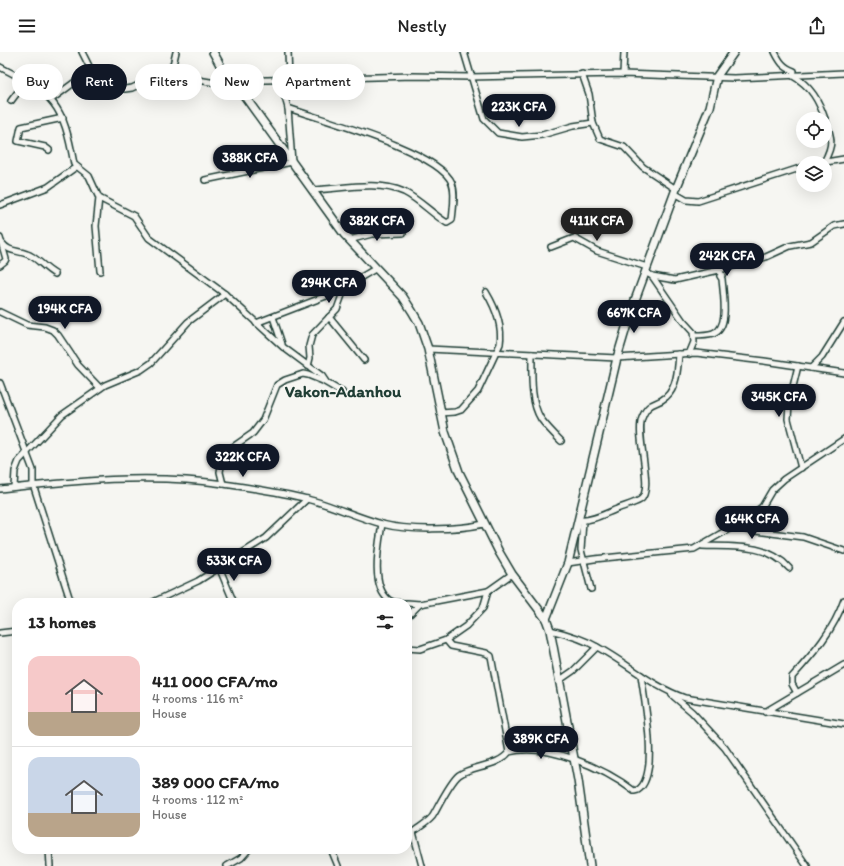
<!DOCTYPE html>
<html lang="en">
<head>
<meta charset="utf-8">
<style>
  :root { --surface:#fff; --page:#f2f2f2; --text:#222; --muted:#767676; --line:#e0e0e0; --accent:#111827 }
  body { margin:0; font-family:Itim,sans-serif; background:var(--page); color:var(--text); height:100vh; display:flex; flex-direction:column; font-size:15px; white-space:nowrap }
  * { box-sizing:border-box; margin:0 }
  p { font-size:13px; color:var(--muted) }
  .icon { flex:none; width:22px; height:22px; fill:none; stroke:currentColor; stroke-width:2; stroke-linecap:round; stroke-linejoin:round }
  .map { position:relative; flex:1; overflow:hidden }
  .drawer { position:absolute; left:12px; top:546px; width:400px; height:256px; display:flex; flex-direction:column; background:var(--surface); border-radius:16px; box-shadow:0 4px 16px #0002 }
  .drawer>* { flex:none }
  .guide { position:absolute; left:12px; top:12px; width:400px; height:36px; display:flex; gap:8px }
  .controls { position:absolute; left:796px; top:60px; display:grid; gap:8px }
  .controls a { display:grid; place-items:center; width:36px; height:36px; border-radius:50%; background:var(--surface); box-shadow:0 4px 16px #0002; font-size:20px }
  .price { position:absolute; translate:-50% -34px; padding:0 9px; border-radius:14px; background:var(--accent); color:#fff; font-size:13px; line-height:26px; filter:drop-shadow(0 1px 2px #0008) }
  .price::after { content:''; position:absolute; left:50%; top:24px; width:12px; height:9px; margin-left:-6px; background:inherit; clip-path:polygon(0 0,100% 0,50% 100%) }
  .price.on { background:#222; color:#fff }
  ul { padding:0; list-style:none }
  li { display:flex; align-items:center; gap:12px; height:100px; padding:0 16px }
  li+li { border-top:1px solid var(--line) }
  li span { display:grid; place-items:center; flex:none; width:112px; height:80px; border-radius:12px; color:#555 }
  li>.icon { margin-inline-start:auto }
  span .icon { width:48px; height:48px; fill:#fffc; stroke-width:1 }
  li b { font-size:17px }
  h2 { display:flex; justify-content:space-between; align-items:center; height:48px; padding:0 16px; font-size:17px }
  .pill { padding:0 14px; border-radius:18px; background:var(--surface); box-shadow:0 4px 16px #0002; font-size:14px; line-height:36px }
  .pill.on { background:var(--accent); color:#fff }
  header { display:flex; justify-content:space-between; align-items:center; height:52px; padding:0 16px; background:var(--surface); font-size:18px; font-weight:600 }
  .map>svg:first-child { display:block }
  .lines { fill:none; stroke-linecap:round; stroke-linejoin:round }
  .street-casing { stroke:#1f3d34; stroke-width:8 }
  .secondary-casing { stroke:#1f3d34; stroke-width:10 }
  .street { stroke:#f6f6f2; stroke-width:5 }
  .secondary { stroke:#f6f6f2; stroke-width:7 }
  .labels { text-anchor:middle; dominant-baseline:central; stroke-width:3.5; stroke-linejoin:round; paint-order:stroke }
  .quarter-label { font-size:17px; font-weight:bold; fill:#1f3d34; stroke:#f6f6f2 }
</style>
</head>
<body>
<header><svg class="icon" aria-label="menu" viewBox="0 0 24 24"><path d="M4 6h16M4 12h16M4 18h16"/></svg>Nestly<svg class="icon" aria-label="share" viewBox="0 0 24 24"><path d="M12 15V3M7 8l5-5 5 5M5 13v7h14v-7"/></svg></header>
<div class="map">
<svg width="844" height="814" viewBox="0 0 844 814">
  <rect width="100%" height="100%" fill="#f6f6f2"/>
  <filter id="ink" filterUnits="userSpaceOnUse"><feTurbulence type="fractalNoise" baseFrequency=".025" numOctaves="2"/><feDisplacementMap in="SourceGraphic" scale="8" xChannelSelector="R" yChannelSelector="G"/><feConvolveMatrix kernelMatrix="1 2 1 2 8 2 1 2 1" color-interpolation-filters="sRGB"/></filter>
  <g filter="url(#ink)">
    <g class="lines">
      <defs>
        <g id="street">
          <polyline points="82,0 91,18 107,30 125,37 132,36 162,22 234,34"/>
          <polyline points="288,0 289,27"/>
          <polyline points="464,0 484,67 498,81 522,85 542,83 573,74 593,71"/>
          <path d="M775,0C780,10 783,15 794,19L793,24C811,34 819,49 825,67"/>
          <path d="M0,15C55,43 63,52 74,112L89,124L99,146L134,164L149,186L225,242L283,295L322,324L326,330"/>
          <polyline points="162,22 173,13 176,0"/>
          <polyline points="582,22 589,42 593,71 600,87 624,95 643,115 676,137"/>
          <polyline points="623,22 624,0"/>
          <polyline points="230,29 413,24 470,25 623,22 734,26 844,21"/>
          <polyline points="52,47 91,18"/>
          <polyline points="11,49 26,29"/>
          <path d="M288,56C322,68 439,99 452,131C456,142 453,157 452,168L447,171C432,162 420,148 404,140C376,128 342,137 312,138"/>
          <polyline points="49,98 45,95 18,89 21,75 63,66"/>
          <path d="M824,110C834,92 832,86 825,67"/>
          <polyline points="820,111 844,107"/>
          <polyline points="205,128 292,110 288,56 280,28"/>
          <polyline points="674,141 686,148 698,149 803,115"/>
          <polyline points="99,146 96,174 100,219"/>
          <polyline points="0,153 48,135 76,115"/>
          <polyline points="0,186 6,207 5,209 0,213"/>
          <polyline points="349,188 372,182 403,181"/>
          <path d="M2,191C9,200 16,198 27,202C37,205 45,217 55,222"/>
          <polyline points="551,195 574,186 597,199 647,215"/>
          <polyline points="645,220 652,224 675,228 719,218 766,205 790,194 811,190 834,174 844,172"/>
          <polyline points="652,224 683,269 693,280 694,290 689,302"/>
          <polyline points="0,260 27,273 45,275 53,278 58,283 78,313 100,336"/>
          <polyline points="273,265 282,292"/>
          <polyline points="329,265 364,308"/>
          <polyline points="256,271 334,241 375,217"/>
          <path d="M694,284C700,284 707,284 713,282C730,277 723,241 722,227L720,224L722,223L719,218"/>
          <polyline points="428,297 617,306 696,301 764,309 844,321"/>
          <path d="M532,302C532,322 530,350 541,367C547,375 554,382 561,389"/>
          <polyline points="308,314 310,306 309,294 312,283 337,257 345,235"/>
          <polyline points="798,314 789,351 788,367 801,416"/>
          <polyline points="811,316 822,305 844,270"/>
          <polyline points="0,331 33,418 33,432 71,551"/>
          <path d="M440,361L455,360L461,358L478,339L500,292C503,273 495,255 486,240"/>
          <polyline points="223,432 220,420 222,408 227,399 253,381 263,368 277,333 285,328 303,322 308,323 323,329 342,340"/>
          <polyline points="14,435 15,419 19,409 62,363 105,333 141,318 151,311 188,270 225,242"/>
          <path d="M0,437C74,429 150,421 224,432C251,436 280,440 307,447C332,453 356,465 382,472C408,479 457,478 484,472"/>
          <path d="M579,468C591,470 606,461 617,457C624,454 633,452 640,448C655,439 635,384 642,366C649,348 656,354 666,345C677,336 678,315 679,302"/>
          <polyline points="583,469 581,498 591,537"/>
          <path d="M382,472C379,491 370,534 389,548C393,551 399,551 404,551"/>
          <polyline points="737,472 740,476 747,478 803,485 844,499"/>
          <path d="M702,494C732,495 768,491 789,516"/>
          <polyline points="568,511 594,507 694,497 741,470 762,455 772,438 784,427 844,387"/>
          <polyline points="219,515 234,551"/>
          <polyline points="151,551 198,529 266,486 307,447"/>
          <polyline points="407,551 420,552"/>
          <polyline points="407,565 420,552 488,539"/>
          <path d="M550,578C567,582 584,587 599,596C628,612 653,635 685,646L844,672"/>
          <polyline points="0,581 17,579"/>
          <polyline points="407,590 409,596"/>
          <polyline points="407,596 420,597 446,588 466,574 483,556 488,539 512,522"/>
          <polyline points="560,628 573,619 597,595"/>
          <path d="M797,641L792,632V625C813,602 834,578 844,548"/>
          <polyline points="672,643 692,660 725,696 807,814"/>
          <polyline points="765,660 844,613"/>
          <path d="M509,700C546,690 604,716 634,739L638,738C660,723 644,648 641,623"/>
          <polyline points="49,797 50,814"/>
          <polyline points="331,797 338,814"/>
          <polyline points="227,814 241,806 249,797"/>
          <path d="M422,814L413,780C419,775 431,769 434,762C439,753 451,729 459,723C473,713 498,715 509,700L491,604L486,601L451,594L446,588"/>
        </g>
        <g id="secondary">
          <polyline points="213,0 229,29 238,35 344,182 403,245 412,259 419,271 428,297 445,380 459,420 499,500 512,522 546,567 550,578 578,728 590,814"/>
          <polyline points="546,567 568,511 617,306 631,259 676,137 710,55 717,24 734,0"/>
        </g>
      </defs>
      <use href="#street" class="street-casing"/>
      <use href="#secondary" class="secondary-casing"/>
      <use href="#street" class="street"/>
      <use href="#secondary" class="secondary"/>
    </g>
  </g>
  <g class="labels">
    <g class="quarter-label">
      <text x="343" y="339">Vakon-Adanhou</text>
    </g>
  </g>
</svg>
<div class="controls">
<a><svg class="icon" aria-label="locate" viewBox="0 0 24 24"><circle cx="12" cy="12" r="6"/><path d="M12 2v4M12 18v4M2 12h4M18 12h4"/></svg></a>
<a><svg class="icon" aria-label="layers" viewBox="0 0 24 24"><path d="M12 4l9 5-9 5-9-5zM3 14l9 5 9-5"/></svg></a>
</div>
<b class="price" style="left:519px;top:76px">223K CFA</b>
<b class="price" style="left:250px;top:127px">388K CFA</b>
<b class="price" style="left:377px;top:190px">382K CFA</b>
<b class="price on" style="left:597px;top:190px">411K CFA</b>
<b class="price" style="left:727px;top:225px">242K CFA</b>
<b class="price" style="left:329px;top:252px">294K CFA</b>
<b class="price" style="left:65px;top:278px">194K CFA</b>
<b class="price" style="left:634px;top:282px">667K CFA</b>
<b class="price" style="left:779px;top:366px">345K CFA</b>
<b class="price" style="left:243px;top:426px">322K CFA</b>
<b class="price" style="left:752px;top:488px">164K CFA</b>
<b class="price" style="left:234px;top:530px">533K CFA</b>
<b class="price" style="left:541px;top:708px">389K CFA</b>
<div class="guide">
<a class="pill">Buy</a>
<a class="pill on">Rent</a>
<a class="pill">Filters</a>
<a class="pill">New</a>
<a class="pill">Apartment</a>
</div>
<section class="drawer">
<h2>13 homes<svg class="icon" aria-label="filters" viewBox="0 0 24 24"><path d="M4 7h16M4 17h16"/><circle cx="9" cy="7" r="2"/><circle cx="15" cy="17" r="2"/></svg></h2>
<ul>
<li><span style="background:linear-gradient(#f6c9c9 70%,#b9a48a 0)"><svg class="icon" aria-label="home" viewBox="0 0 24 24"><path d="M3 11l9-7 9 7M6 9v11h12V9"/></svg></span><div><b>411 000 CFA/mo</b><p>4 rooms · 116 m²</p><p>House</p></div></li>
<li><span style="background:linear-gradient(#c9d6e8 70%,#b9a48a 0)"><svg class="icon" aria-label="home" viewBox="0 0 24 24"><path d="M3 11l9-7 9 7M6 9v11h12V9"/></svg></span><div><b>389 000 CFA/mo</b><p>4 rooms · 112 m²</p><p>House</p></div></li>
</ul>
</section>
</div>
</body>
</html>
